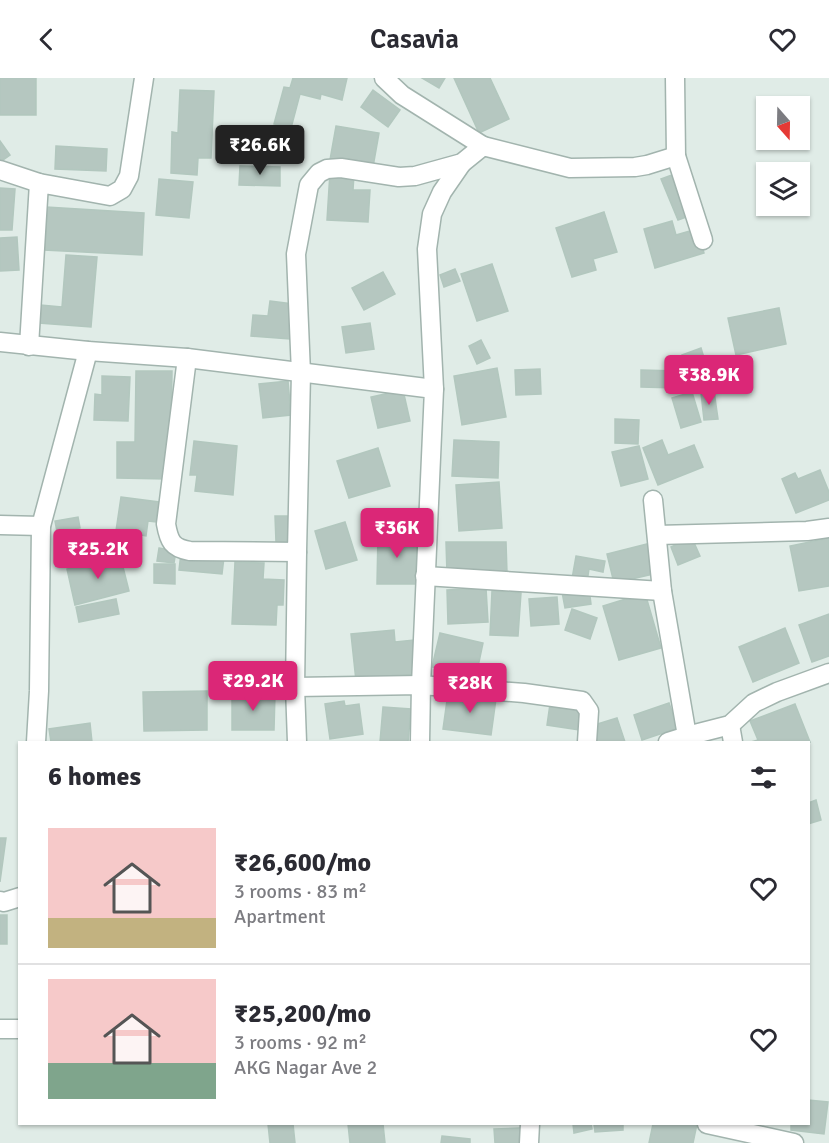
<!DOCTYPE html>
<html lang="en">
<head>
<meta charset="utf-8">
<style>
  :root { --surface:#fff; --page:#f7f7f7; --text:#2b2b33; --muted:#7c7c81; --line:#e1e1e2; --accent:#db2777 }
  body { margin:0; font-family:Signika,sans-serif; background:var(--page); color:var(--text); height:100vh; display:flex; flex-direction:column; font-size:22px; white-space:nowrap }
  * { box-sizing:border-box; margin:0 }
  p { font-size:20px; color:var(--muted) }
  .icon { flex:none; width:33px; height:33px; fill:none; stroke:currentColor; stroke-width:2; stroke-linecap:round; stroke-linejoin:round }
  .map { position:relative; flex:1; overflow:hidden }
  .drawer { position:absolute; left:18px; top:663px; width:792px; height:384px; display:flex; flex-direction:column; background:var(--surface); border-radius:0px; box-shadow:0 2px 4px #0004 }
  .drawer>* { flex:none }
  .needle { width:39px; rotate:160deg }
  .fabs { position:absolute; left:756px; top:18px; display:grid; gap:12px }
  .fabs a { display:grid; place-items:center; width:54px; height:54px; border-radius:0px; background:var(--surface); box-shadow:0 2px 4px #0004; font-size:30px }
  .price { position:absolute; translate:-50% -51px; padding:0 14px; border-radius:6px; background:var(--accent); color:#fff; font-size:20px; line-height:39px; filter:drop-shadow(0 2px 3px #0008) }
  .price::after { content:''; position:absolute; left:50%; top:36px; width:18px; height:14px; margin-left:-9px; background:inherit; clip-path:polygon(0 0,100% 0,50% 100%) }
  .price.selected { background:#222; color:#fff }
  ul { padding:0; list-style:none }
  li { display:flex; align-items:center; gap:18px; height:150px; padding:0 30px }
  li+li { border-top:2px solid var(--line) }
  li span { display:grid; place-items:center; flex:none; width:168px; height:120px; border-radius:0px; color:#555 }
  li>.icon { margin-inline-start:auto }
  span .icon { width:72px; height:72px; fill:#fffc; stroke-width:1 }
  li b { font-size:26px }
  h2 { display:flex; justify-content:space-between; align-items:center; height:72px; padding:0 30px; font-size:26px }
  header { display:flex; justify-content:space-between; align-items:center; height:78px; padding:0 30px; background:var(--surface); font-size:27px; font-weight:600 }
  .map>svg:first-child { display:block }
  .building { fill:#b5c7c0; stroke:#b2c7be; stroke-width:1.5 }
  .lines { fill:none; stroke-linecap:round; stroke-linejoin:round }
  .street-casing { stroke:#a2b4ae; stroke-width:21 }
  .street { stroke:#fff; stroke-width:18 }
</style>
</head>
<body>
<header><svg class="icon" aria-label="back" viewBox="0 0 24 24"><path d="M15 5l-7 7 7 7"/></svg>Casavia<svg class="icon" aria-label="heart" viewBox="0 0 24 24"><path d="M12 20l-8-8c-3-5 5-10 8-4 3-6 11-1 8 4z"/></svg></header>
<div class="map">
<svg width="829" height="1065" viewBox="0 0 829 1065">
  <rect width="100%" height="100%" fill="#e0ece7"/>
  <g class="building">
    <rect x="0" y="0" width="36" height="37"/>
    <polygon points="293,0 347,0 342,22 321,16 320,21 300,16 291,50 274,46 284,9 290,10"/>
    <polygon points="422,0 445,0 439,10"/>
    <polygon points="454,0 490,0 509,41 479,55"/>
    <polygon points="180,12 214,13 211,80 198,80 197,97 171,95 172,54 178,55"/>
    <polygon points="373,12 400,32 388,49 361,29"/>
    <polygon points="336,48 379,55 373,89 330,82"/>
    <polygon points="0,63 10,77 0,84"/>
    <polygon points="56,68 107,71 106,93 55,91"/>
    <polygon points="240,88 280,89 280,108 239,107"/>
    <polygon points="330,94 354,96 353,112 370,112 368,144 327,142"/>
    <polygon points="672,97 689,138 678,142 661,101"/>
    <polygon points="159,101 193,104 189,140 156,137"/>
    <polygon points="0,110 15,111 12,152 0,152"/>
    <polygon points="46,129 144,135 142,177 44,172"/>
    <polygon points="604,134 617,174 593,181 596,192 572,199 556,150"/>
    <polygon points="672,143 676,157 697,151 704,175 655,190 644,151"/>
    <polygon points="17,159 19,192 0,193 0,160"/>
    <polygon points="66,177 97,179 91,249 39,245 41,227 62,229"/>
    <polygon points="492,186 508,233 477,243 461,196"/>
    <polygon points="455,191 460,203 444,209 440,197"/>
    <polygon points="383,194 395,216 364,232 352,210"/>
    <polygon points="270,223 293,226 290,261 251,258 253,237 268,238"/>
    <polygon points="779,230 786,266 736,277 728,240"/>
    <polygon points="370,245 374,271 346,275 342,249"/>
    <polygon points="481,262 490,280 477,286 469,268"/>
    <polygon points="701,270 708,293 690,299 682,277"/>
    <polygon points="497,290 506,339 462,347 454,298"/>
    <polygon points="540,291 541,316 516,317 515,292"/>
    <polygon points="641,292 677,293 676,310 641,309"/>
    <polygon points="136,293 172,293 171,364 166,363 166,401 117,400 117,364 135,364"/>
    <polygon points="102,298 130,299 128,343 94,342 95,316 102,317"/>
    <polygon points="288,303 291,337 263,340 259,306"/>
    <polygon points="403,312 410,343 378,350 371,319"/>
    <polygon points="714,313 718,341 704,342 701,315"/>
    <polygon points="692,314 701,344 681,350 672,320"/>
    <polygon points="615,341 639,342 638,366 615,365"/>
    <polygon points="454,362 499,364 498,400 452,398"/>
    <polygon points="662,362 668,377 694,367 703,389 658,407 643,370"/>
    <polygon points="194,363 237,368 233,417 195,413 197,397 190,397"/>
    <polygon points="639,368 648,401 621,408 612,374"/>
    <polygon points="378,370 390,408 349,420 337,383"/>
    <polygon points="820,392 829,414 829,422 796,435 782,401 795,395 798,401"/>
    <polygon points="499,404 502,450 459,453 456,407"/>
    <polygon points="121,419 159,424 156,444 148,443 146,458 116,453"/>
    <polygon points="275,438 288,438 288,464 276,464"/>
    <polygon points="78,439 80,450 57,454 55,443"/>
    <polygon points="345,444 357,482 326,491 315,453"/>
    <polygon points="378,456 417,456 416,506 377,506"/>
    <polygon points="692,460 700,478 678,487 671,469"/>
    <polygon points="829,460 829,508 799,513 790,468"/>
    <polygon points="446,464 506,464 507,495 447,496"/>
    <polygon points="651,465 658,495 614,505 607,476"/>
    <polygon points="159,470 176,473 174,485 157,483"/>
    <polygon points="181,475 224,479 222,496 179,492"/>
    <polygon points="120,477 129,513 75,527 67,491"/>
    <polygon points="576,478 605,483 603,494 589,491 587,504 572,501"/>
    <polygon points="235,484 264,485 263,501 284,502 283,527 277,527 276,547 232,546"/>
    <polygon points="154,486 175,486 175,506 154,505"/>
    <polygon points="486,510 488,544 448,546 447,512"/>
    <polygon points="589,510 591,526 565,530 562,514"/>
    <polygon points="492,513 521,515 518,558 490,557"/>
    <polygon points="645,515 661,570 619,582 603,528"/>
    <polygon points="557,519 559,546 531,548 529,521"/>
    <polygon points="116,521 119,536 79,544 76,529"/>
    <polygon points="572,531 597,540 590,561 565,552"/>
    <polygon points="829,536 829,578 812,584 799,547"/>
    <polygon points="785,550 799,585 753,604 739,569"/>
    <polygon points="394,552 395,564 414,562 417,596 356,603 351,556"/>
    <polygon points="440,555 483,565 476,598 432,589"/>
    <polygon points="207,613 207,652 144,653 143,614"/>
    <polygon points="448,615 496,621 491,657 443,651"/>
    <polygon points="232,616 275,616 274,652 232,652"/>
    <polygon points="344,623 345,628 359,626 363,656 330,661 325,626"/>
    <polygon points="669,625 678,650 642,662 634,637"/>
    <polygon points="550,626 582,631 579,652 547,647"/>
    <polygon points="795,626 810,664 751,664 758,662 750,643"/>
    <polygon points="383,629 411,631 408,664 380,664"/>
    <polygon points="617,640 625,664 597,664 591,648"/>
    <polygon points="90,645 92,664 51,664 49,651"/>
    <polygon points="816,722 821,742 808,746 808,725"/>
    <polygon points="0,760 6,760 0,804"/>
    <rect x="0" y="837" width="7" height="29"/>
    <polygon points="808,1022 828,1024 824,1056 791,1052 791,1046 808,1046"/>
    <polygon points="268,1046 293,1046 295,1065 270,1065"/>
    <polygon points="348,1046 383,1046 385,1065 350,1065"/>
    <polygon points="573,1046 591,1046 592,1051 574,1055"/>
    <polygon points="594,1046 623,1046 623,1052 595,1054"/>
    <polygon points="653,1046 697,1046 693,1065 649,1065"/>
    <polygon points="520,1050 520,1065 495,1065 494,1051"/>
    <polygon points="442,1058 470,1061 470,1065 441,1065"/>
  </g>
  <g class="lines">
    <defs>
      <g id="street">
        <polyline points="384,0 402,17 483,68"/>
        <polyline points="676,78 703,162"/>
        <polyline points="0,92 39,105"/>
        <polyline points="0,264 88,273 187,280 434,311 421,607 524,615 582,623 589,633 587,664"/>
        <polyline points="29,268 39,105 110,118 122,111 129,98 144,0"/>
        <path d="M187,280L166,446C169,463 172,470 190,473L297,474L301,295L296,176L309,107L319,95L327,91L341,90L399,99L415,98L462,85L483,68L570,90L635,89L647,87L676,78L675,0"/>
        <polyline points="434,311 427,171 432,136 442,114 462,85"/>
        <polyline points="653,422 662,513 687,658"/>
        <polyline points="0,447 41,448"/>
        <polyline points="657,457 807,453 829,450"/>
        <polyline points="425,498 662,513"/>
        <polyline points="295,609 421,607 420,664"/>
        <polyline points="730,647 733,664"/>
        <polyline points="36,664 39,613 41,448 88,273"/>
        <polyline points="297,664 295,609 297,474"/>
        <polyline points="668,664 687,658 730,647 754,625 777,614 829,595"/>
        <polyline points="0,823 4,824 20,819"/>
        <polyline points="0,951 20,951"/>
        <polyline points="707,1046 794,1065"/>
        <polyline points="529,1065 530,1046"/>
      </g>
    </defs>
    <use href="#street" class="street-casing"/>
    <use href="#street" class="street"/>
  </g>
</svg>
<div class="fabs">
<a><svg class="needle" viewBox="-14 -14 28 28"><path d="M0-13l5 13h-10z" fill="#e53935"/><path d="M0 13l5-13h-10z" fill="#7c7c81"/></svg></a>
<a><svg class="icon" aria-label="layers" viewBox="0 0 24 24"><path d="M12 4l9 5-9 5-9-5zM3 14l9 5 9-5"/></svg></a>
</div>
<b class="price selected" style="left:260px;top:98px">₹26.6K</b>
<b class="price" style="left:709px;top:328px">₹38.9K</b>
<b class="price" style="left:397px;top:481px">₹36K</b>
<b class="price" style="left:98px;top:502px">₹25.2K</b>
<b class="price" style="left:253px;top:634px">₹29.2K</b>
<b class="price" style="left:470px;top:636px">₹28K</b>
<section class="drawer">
<h2>6 homes<svg class="icon" aria-label="filters" viewBox="0 0 24 24"><path d="M4 7h16M4 17h16"/><circle cx="9" cy="7" r="2"/><circle cx="15" cy="17" r="2"/></svg></h2>
<ul>
<li><span style="background:linear-gradient(#f6c9c9 75%,#c2b280 0)"><svg class="icon" aria-label="home" viewBox="0 0 24 24"><path d="M3 11l9-7 9 7M6 9v11h12V9"/></svg></span><div><b>₹26,600/mo</b><p>3 rooms · 83 m²</p><p>Apartment</p></div><svg class="icon" aria-label="heart" viewBox="0 0 24 24"><path d="M12 20l-8-8c-3-5 5-10 8-4 3-6 11-1 8 4z"/></svg></li>
<li><span style="background:linear-gradient(#f6c9c9 70%,#7fa58c 0)"><svg class="icon" aria-label="home" viewBox="0 0 24 24"><path d="M3 11l9-7 9 7M6 9v11h12V9"/></svg></span><div><b>₹25,200/mo</b><p>3 rooms · 92 m²</p><p>AKG Nagar Ave 2</p></div><svg class="icon" aria-label="heart" viewBox="0 0 24 24"><path d="M12 20l-8-8c-3-5 5-10 8-4 3-6 11-1 8 4z"/></svg></li>
</ul>
</section>
</div>
</body>
</html>
